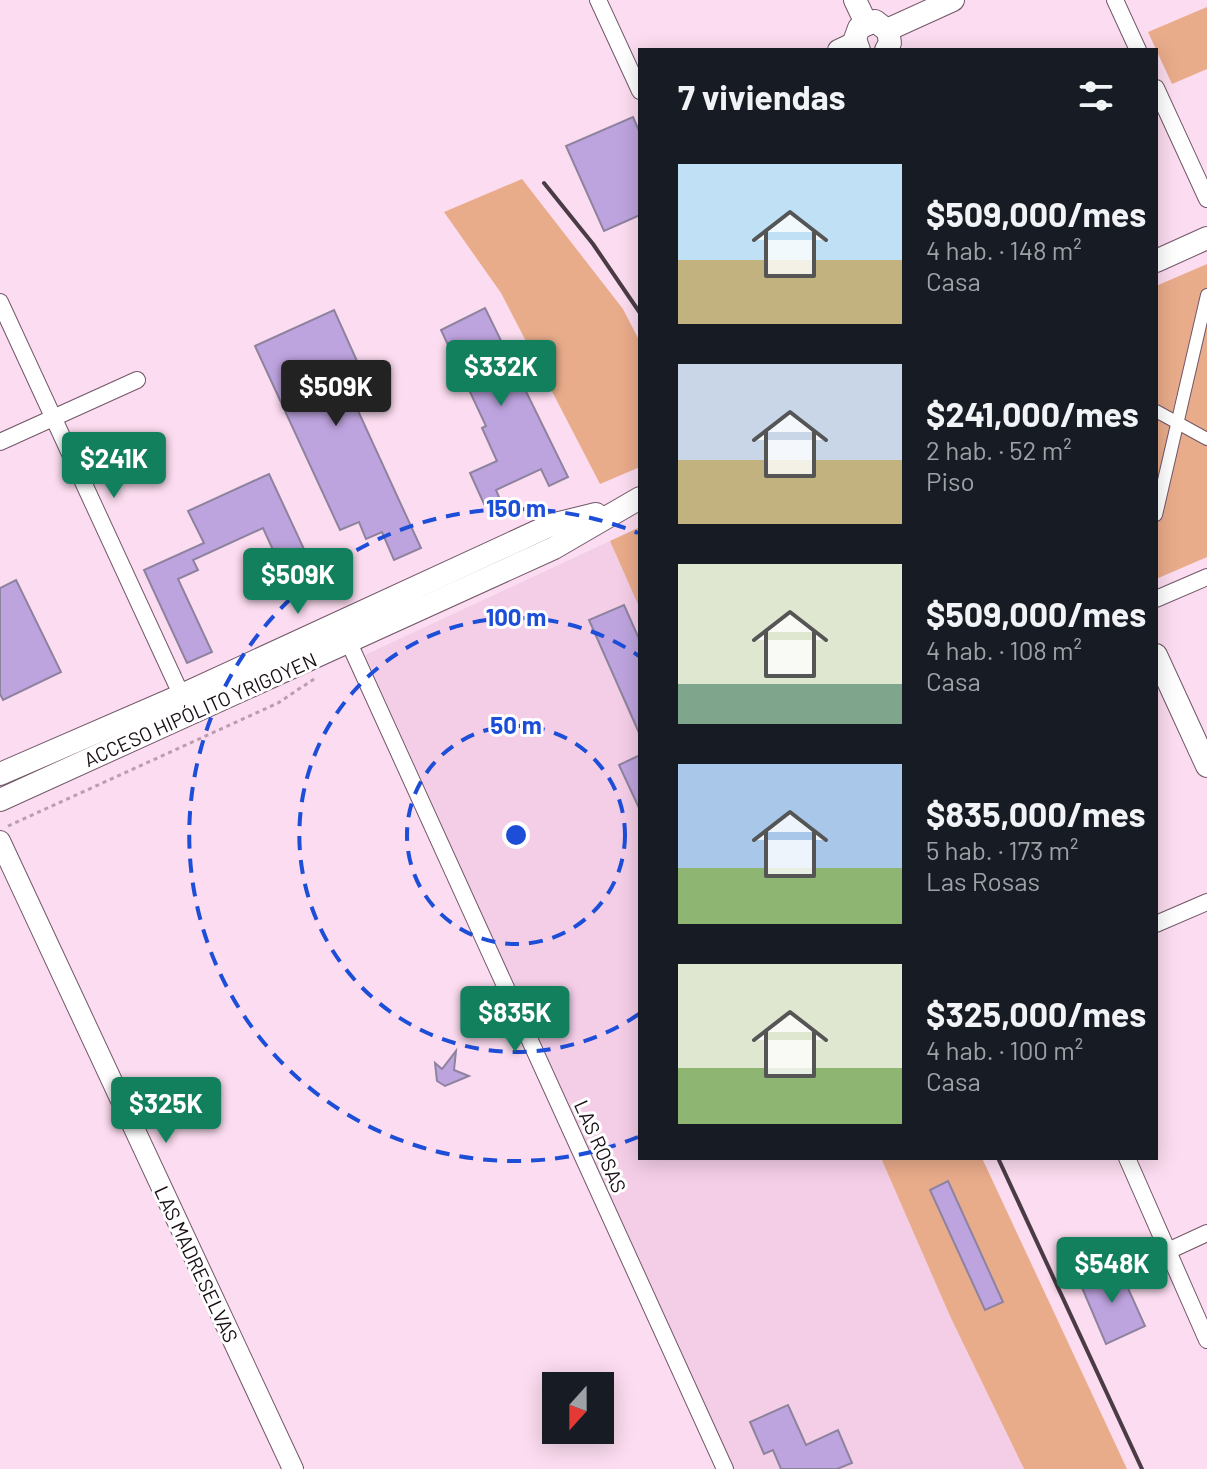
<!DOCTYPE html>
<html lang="es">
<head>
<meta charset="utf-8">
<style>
  :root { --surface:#171b24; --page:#242831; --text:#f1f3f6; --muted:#9ea1a6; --accent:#13805d }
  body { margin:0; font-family:Barlow,sans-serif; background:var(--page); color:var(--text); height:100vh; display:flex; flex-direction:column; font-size:30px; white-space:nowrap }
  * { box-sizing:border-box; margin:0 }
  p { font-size:26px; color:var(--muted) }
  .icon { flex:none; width:44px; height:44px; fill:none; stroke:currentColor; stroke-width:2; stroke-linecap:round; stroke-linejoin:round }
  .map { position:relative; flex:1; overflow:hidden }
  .details { position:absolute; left:638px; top:48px; width:520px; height:1112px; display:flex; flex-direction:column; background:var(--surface); border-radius:0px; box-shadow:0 4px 20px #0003 }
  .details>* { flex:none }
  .needle { width:52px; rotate:201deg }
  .fabs { position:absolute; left:542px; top:1372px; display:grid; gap:16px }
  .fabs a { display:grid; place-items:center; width:72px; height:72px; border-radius:0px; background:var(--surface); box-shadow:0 4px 20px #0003; font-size:40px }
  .price { position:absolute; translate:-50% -68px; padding:0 18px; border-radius:8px; background:var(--accent); color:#fff; font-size:26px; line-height:52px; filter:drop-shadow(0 2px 4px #0008) }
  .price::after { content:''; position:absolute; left:50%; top:48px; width:24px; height:18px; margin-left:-12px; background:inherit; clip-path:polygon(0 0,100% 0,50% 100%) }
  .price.active { background:#222; color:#fff }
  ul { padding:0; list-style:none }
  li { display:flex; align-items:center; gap:24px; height:200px; padding:0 40px }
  li span { display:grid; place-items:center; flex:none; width:224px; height:160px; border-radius:0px; color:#555 }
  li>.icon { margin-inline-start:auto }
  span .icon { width:96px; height:96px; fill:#fffc; stroke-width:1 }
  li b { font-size:34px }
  h2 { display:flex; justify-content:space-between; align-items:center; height:96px; padding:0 40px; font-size:34px }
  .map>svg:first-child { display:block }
  .built { fill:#f4cee7 }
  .green { fill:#e9ac8b }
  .building { fill:#bea4df; stroke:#8e839f; stroke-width:2 }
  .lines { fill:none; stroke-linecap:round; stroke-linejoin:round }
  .pedestrian-casing { stroke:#715768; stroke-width:14 }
  .minor-casing { stroke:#715768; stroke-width:18 }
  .tertiary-casing { stroke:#715768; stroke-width:22 }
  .secondary-casing { stroke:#715768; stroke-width:24 }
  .path { stroke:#b89eae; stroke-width:3; stroke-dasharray:4 4; stroke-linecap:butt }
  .pedestrian { stroke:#fff; stroke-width:12 }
  .minor { stroke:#fff; stroke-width:16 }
  .tertiary { stroke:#fff; stroke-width:20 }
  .secondary { stroke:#fff; stroke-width:22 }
  .rail { stroke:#4a3b45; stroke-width:4 }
  .ring { fill:none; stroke:#1d4ed8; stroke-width:4; stroke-dasharray:14 10 }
  .labels { text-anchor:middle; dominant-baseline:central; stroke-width:6; stroke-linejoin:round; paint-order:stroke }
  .street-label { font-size:20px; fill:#1a0f16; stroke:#fff }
  .centre { fill:#1d4ed8; stroke:#fff; stroke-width:4 }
  .ring-label { font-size:24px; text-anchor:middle; font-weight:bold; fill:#1d4ed8; stroke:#fff; stroke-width:6; stroke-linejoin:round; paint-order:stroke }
</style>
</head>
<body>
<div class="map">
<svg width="1207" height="1469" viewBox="0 0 1207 1469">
  <rect width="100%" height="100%" fill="#fcdcf0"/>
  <polygon class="built" points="610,541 640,609 640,1158 881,1158 950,1315 1024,1469 734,1469 365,655"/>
  <g class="green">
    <polygon points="1207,7 1207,69 1172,84 1148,32"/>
    <polygon points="522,179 623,309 640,342 640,467 600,484 501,293 444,212"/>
    <polygon points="1207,264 1207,557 1156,579 1156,286"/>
    <polygon points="640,527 640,609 610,541"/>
    <polygon points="881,1158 982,1158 1127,1469 1024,1469 950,1316"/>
  </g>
  <g class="building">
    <polygon points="633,117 640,133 640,215 604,231 566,146"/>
    <polygon points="485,308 568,477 549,486 541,469 496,490 499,497 484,504 470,473 497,461 482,428 486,426 441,330"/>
    <polygon points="334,310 366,381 348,389 421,548 394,560 382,532 366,539 359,522 340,530 255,346"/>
    <polygon points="269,474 316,575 290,587 263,528 193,560 198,570 178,579 212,652 187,663 144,570 204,543 188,511"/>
    <polygon points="16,580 61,672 3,700 0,694 0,588"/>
    <polygon points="624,605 640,641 640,735 589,620"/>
    <polygon points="640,755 640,810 619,765"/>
    <polygon points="456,1051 454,1070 469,1076 445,1086 437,1081 435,1063 442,1069"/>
    <polygon points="948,1181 1003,1302 985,1310 930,1190"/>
    <polygon points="1118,1266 1145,1326 1106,1344 1080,1283"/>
    <polygon points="788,1405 806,1445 838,1430 852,1463 837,1469 781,1469 773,1450 764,1454 750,1422"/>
  </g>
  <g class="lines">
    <defs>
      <g id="pedestrian">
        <polyline points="1156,411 1207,439"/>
        <polyline points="1156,515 1207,295"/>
      </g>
      <g id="minor">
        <polyline points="598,0 640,91"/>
        <polyline points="1115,0 1138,50"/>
        <polyline points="1156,88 1207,199"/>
        <polyline points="0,302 186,705"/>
        <polyline points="0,442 137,380"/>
        <polyline points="1156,599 1207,577"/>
        <polyline points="345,634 725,1469"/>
        <polyline points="1156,924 1207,902"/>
        <polyline points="1127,1158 1207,1340"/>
        <polyline points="1168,1251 1207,1233"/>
      </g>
      <g id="tertiary">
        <polyline points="838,50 855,42"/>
        <polyline points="0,841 293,1469"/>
      </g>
      <g id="secondary">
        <polyline points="855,0 866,23"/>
        <polyline points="887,30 953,0"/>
        <polyline points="859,50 855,39 859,28 875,21 888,31 890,43 886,50"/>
        <polyline points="1156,261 1207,238"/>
        <polyline points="1156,655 1207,766"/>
        <polyline points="0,774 182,695 551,525 596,514"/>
        <polyline points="0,800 554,548 640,498"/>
      </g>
    </defs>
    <use href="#pedestrian" class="pedestrian-casing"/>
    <use href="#minor" class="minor-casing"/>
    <use href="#tertiary" class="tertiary-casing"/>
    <use href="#secondary" class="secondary-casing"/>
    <polyline class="path" points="8,826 278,703 314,679"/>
    <use href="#pedestrian" class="pedestrian"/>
    <use href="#minor" class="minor"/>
    <use href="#tertiary" class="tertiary"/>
    <use href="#secondary" class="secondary"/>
    <g class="rail">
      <polyline points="544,183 593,244 640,313"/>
      <polyline points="998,1158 1142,1469"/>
    </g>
  </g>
  <g class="ring">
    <circle cx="516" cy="835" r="109"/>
    <path d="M639 1014A217 217 0 1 1 639 656"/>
    <path d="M638 1137A326 326 0 1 1 638 533"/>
  </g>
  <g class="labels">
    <g class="street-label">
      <text transform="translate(200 709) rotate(-24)">ACCESO HIPÓLITO YRIGOYEN</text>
      <text transform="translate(601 1146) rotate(66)">LAS ROSAS</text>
      <text transform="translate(197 1264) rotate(65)">LAS MADRESELVAS</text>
    </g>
  </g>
  <circle cx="516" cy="835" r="12" class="centre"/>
  <g class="ring-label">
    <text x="516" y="517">150 m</text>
    <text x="516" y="626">100 m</text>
    <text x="516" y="734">50 m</text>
  </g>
</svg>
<div class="fabs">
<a><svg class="needle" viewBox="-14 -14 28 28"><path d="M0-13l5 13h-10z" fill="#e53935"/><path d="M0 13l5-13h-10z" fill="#9ea1a6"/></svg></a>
</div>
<b class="price" style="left:501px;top:408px">$332K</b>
<b class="price active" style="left:336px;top:428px">$509K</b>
<b class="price" style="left:114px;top:500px">$241K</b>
<b class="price" style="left:298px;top:616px">$509K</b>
<b class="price" style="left:515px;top:1054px">$835K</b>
<b class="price" style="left:166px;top:1145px">$325K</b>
<b class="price" style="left:1112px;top:1305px">$548K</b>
<section class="details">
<h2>7 viviendas<svg class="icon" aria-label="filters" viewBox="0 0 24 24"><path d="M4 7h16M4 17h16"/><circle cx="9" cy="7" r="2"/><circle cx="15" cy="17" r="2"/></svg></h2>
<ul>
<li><span style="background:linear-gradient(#bfe0f5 60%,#c2b280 0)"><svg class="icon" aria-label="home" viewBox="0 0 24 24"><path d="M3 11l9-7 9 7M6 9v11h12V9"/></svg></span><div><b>$509,000/mes</b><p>4 hab. · 148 m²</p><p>Casa</p></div></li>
<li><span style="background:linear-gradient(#c9d6e8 60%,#c2b280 0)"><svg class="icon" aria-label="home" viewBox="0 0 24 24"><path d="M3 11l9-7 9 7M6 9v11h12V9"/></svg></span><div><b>$241,000/mes</b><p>2 hab. · 52 m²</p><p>Piso</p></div></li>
<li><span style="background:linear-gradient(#dfe7d0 75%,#7fa58c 0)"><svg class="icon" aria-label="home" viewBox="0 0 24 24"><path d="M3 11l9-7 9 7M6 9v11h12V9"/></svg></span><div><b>$509,000/mes</b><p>4 hab. · 108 m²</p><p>Casa</p></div></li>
<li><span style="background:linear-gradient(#a9c7e8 65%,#8fb573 0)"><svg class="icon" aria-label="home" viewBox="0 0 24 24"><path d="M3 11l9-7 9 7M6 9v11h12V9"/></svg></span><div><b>$835,000/mes</b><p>5 hab. · 173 m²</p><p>Las Rosas</p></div></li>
<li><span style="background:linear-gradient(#dfe7d0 65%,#8fb573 0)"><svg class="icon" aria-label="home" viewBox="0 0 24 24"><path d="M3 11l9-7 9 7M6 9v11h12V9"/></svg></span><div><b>$325,000/mes</b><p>4 hab. · 100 m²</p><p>Casa</p></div></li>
</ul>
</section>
</div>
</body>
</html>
